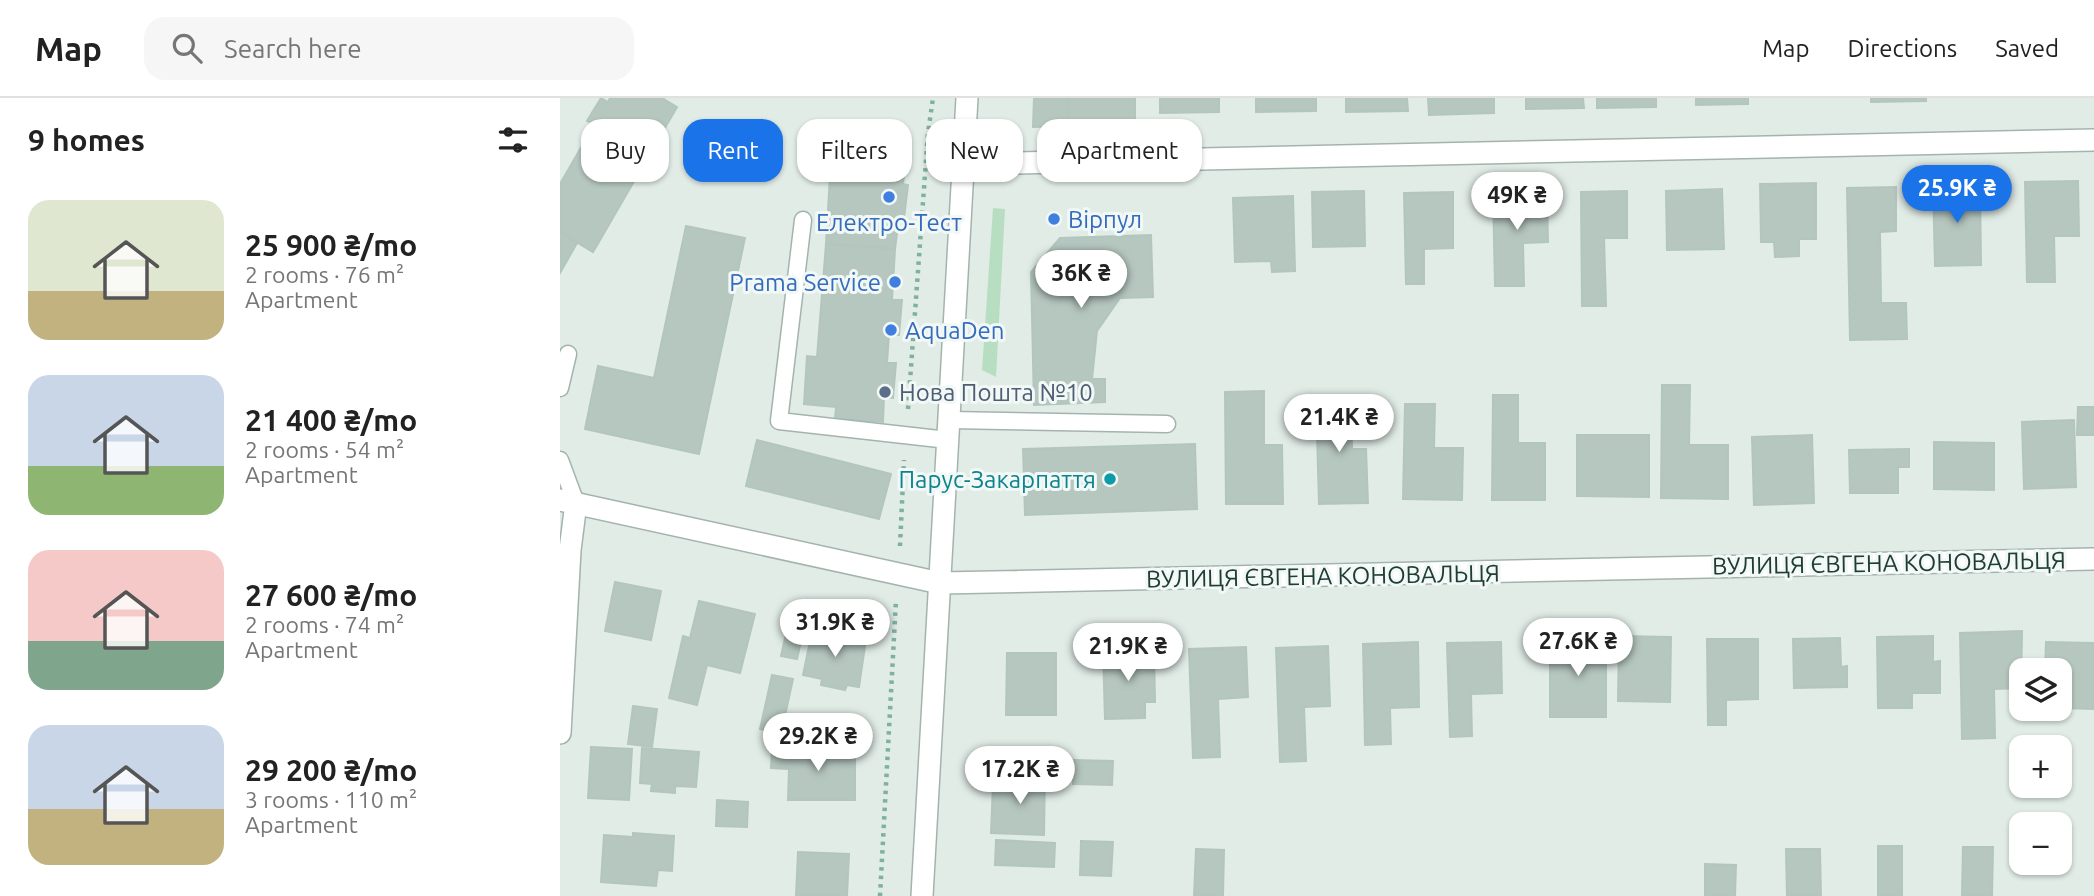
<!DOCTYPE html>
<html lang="en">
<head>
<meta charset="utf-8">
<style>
  :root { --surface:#fff; --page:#f6f6f6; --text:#222; --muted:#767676; --line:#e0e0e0; --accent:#1a73e8 }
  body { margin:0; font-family:Ubuntu,sans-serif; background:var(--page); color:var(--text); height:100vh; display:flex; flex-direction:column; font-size:26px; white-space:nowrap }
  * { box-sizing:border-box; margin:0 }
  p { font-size:23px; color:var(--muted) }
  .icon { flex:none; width:38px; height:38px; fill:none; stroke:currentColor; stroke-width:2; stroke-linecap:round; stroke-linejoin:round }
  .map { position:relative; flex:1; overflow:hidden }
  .panel { display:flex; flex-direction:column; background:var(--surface); width:560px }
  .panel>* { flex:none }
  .top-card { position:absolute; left:21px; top:21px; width:665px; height:63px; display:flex; gap:14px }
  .tools { position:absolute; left:1449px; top:560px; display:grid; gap:14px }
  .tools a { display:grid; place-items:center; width:63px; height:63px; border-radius:14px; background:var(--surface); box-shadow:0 2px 5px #0004; font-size:35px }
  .price { position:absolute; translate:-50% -60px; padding:0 16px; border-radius:24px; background:#fff; color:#222; font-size:23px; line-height:46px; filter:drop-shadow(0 2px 4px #0008) }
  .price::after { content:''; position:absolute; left:50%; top:42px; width:21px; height:16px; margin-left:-10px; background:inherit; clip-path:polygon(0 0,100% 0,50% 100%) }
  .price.current { background:var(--accent); color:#fff }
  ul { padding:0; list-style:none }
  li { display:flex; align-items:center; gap:21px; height:175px; padding:0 28px }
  li span { display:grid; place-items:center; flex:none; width:196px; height:140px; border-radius:21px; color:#555 }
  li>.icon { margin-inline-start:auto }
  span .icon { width:84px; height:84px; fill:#fffc; stroke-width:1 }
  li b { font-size:30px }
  h2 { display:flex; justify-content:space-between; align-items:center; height:84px; padding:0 28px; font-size:30px }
  .tag { padding:0 24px; border-radius:21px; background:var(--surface); box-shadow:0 2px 5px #0004; font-size:24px; line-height:63px }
  .tag.current { background:var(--accent); color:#fff }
  header { display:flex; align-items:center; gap:42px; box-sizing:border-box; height:98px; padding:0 35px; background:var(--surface); border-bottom:2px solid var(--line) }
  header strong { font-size:33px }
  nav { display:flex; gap:38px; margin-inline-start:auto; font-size:24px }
  .search { width:490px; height:63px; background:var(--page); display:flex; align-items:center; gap:18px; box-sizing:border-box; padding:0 24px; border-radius:21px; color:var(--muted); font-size:26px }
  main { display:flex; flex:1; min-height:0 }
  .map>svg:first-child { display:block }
  .green { fill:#b8dec2 }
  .building { fill:#b6c7c0; stroke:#b3c6be; stroke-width:2 }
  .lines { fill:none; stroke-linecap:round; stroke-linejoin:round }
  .service-casing { stroke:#a3b4ae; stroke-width:19 }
  .minor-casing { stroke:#a3b4ae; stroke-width:24 }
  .tertiary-casing { stroke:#a3b4ae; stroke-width:24 }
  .path { stroke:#7fb1a1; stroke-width:4.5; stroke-dasharray:3.5 5; stroke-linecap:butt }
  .service { stroke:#fff; stroke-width:16 }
  .minor { stroke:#fff; stroke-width:21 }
  .tertiary { stroke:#fff; stroke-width:21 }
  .shop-dot { fill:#3f7fe0; stroke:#f1f8f5; stroke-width:2.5 }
  .service-dot { fill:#5c6f8a; stroke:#f1f8f5; stroke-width:2.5 }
  .culture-dot { fill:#0f9aa8; stroke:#f1f8f5; stroke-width:2.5 }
  .labels { text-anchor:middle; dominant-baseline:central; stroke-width:6; stroke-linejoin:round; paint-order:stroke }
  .shop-label { font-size:24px; fill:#366cbe; stroke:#f1f8f5; text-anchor:start }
  .service-label { font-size:24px; fill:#4e5e75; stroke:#f1f8f5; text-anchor:start }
  .culture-label { font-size:24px; fill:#0d838f; stroke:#f1f8f5; text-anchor:end }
  .street-label { font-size:24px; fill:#203d35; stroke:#f1f8f5 }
</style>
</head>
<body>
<header>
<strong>Map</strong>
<div class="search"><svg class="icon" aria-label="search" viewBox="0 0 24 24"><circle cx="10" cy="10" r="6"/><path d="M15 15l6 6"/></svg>Search here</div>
<nav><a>Map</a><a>Directions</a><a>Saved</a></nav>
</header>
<main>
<section class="panel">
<h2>9 homes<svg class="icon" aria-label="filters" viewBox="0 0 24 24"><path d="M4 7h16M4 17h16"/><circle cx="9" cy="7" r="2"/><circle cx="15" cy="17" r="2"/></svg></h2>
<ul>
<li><span style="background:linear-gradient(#dfe7d0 65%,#c2b280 0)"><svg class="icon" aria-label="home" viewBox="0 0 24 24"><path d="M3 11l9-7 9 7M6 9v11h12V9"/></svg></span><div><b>25 900 ₴/mo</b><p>2 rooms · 76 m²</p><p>Apartment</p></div></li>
<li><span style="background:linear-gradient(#c9d6e8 65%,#8fb573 0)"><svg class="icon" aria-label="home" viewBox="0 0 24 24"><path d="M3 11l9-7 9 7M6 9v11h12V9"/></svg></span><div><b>21 400 ₴/mo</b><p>2 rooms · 54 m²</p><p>Apartment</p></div></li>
<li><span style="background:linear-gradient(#f6c9c9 65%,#7fa58c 0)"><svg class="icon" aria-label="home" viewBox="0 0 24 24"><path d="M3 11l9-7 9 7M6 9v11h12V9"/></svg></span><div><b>27 600 ₴/mo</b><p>2 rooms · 74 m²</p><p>Apartment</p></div></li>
<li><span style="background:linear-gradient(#c9d6e8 60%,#c2b280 0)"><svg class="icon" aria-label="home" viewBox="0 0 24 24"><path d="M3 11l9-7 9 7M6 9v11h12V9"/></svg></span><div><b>29 200 ₴/mo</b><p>3 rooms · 110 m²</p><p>Apartment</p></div></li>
</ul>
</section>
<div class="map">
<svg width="1534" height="798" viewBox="0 0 1534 798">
  <rect width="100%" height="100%" fill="#e1ece7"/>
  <polygon class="green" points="433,110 445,111 436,279 422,272"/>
  <g class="building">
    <polygon points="41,0 48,4 50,0 102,0 117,9 33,154 0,134 0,86 34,27 27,23"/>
    <polygon points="474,0 508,0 508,28 473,29"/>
    <polygon points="508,0 575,0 575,27 508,28"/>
    <polygon points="600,0 659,0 659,14 600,15"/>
    <polygon points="696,0 756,0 756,13 696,14"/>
    <polygon points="786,0 847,0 848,13 786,14"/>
    <polygon points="868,0 934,0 934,15 869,17"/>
    <polygon points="966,0 1023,0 1024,10 966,11"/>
    <polygon points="1037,0 1096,0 1096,9 1037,10"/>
    <polygon points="1136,0 1188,0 1188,6 1136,7"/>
    <polygon points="1311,0 1366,0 1366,3 1311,4"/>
    <polygon points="272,43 347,50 343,86 348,87 344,120 339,120 335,151 266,146"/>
    <polygon points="1518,83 1519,138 1494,138 1495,184 1467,184 1465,84"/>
    <polygon points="1256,85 1256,141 1239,141 1239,158 1215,159 1214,144 1201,144 1200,86"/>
    <polygon points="1420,87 1421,167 1375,168 1373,88"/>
    <polygon points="1336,89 1336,133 1320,134 1321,205 1346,205 1347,241 1290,242 1287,90"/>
    <polygon points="1162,91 1164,151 1107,152 1106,93"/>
    <polygon points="804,93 805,148 753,149 752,94"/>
    <polygon points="1067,93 1067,140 1044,140 1046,208 1022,208 1021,94"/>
    <polygon points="893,94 893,150 864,151 864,186 846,186 844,95"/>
    <polygon points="987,94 988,144 963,145 964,188 935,188 933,95"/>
    <polygon points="733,98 735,173 712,174 711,163 675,164 673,100"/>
    <polygon points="126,128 185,140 139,356 25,331 38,268 94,280"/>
    <polygon points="0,134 17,145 0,175"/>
    <polygon points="591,137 593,199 560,200 537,233 532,281 545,281 545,304 474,307 471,174 500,140"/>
    <polygon points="266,146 335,151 332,202 342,202 339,237 329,237 327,265 336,265 333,300 324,299 323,324 275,320 276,309 244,306 247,258 257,259"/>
    <polygon points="1102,287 1130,287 1129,347 1168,347 1168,401 1101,400"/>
    <polygon points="704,293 704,347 722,347 723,406 666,406 665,294"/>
    <polygon points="933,297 958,297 958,345 985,345 985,402 932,402"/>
    <polygon points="791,298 792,351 806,351 808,405 759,406 756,299"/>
    <polygon points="845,306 875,306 874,350 903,350 902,402 843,401"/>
    <polygon points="1518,309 1534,309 1534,337 1517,337"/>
    <polygon points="1514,322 1516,389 1464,391 1462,324"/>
    <polygon points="1017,337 1089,337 1089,399 1017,398"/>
    <polygon points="1252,337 1254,405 1194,407 1192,339"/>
    <polygon points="197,342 331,376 319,421 186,388"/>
    <polygon points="1374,344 1434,345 1434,392 1374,391"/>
    <polygon points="635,346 637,411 465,417 463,351"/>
    <polygon points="1349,351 1349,369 1338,369 1338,395 1290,395 1289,352"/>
    <polygon points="55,484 101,493 91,542 45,533"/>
    <polygon points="139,503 195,516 180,575 147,567 137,607 109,600 123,538 130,540"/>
    <polygon points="228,527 244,530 237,561 221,558"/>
    <polygon points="253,529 306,541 299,589 287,587 285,592 261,587 262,581 243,577"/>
    <polygon points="1462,533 1461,590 1434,591 1435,640 1402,641 1400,535"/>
    <polygon points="1059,538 1111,539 1110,604 1058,603"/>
    <polygon points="1373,538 1373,564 1380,563 1380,595 1352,595 1352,610 1318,610 1317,539"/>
    <polygon points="1280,540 1281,569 1287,568 1287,589 1234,590 1233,541"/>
    <polygon points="1147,541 1198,541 1198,601 1166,602 1166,627 1148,627"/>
    <rect x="990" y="542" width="56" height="77"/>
    <polygon points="858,544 859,609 830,610 831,646 805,647 803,546"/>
    <polygon points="941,544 942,595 911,596 912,638 890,639 887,545"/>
    <polygon points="1486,544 1534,545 1534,611 1500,610 1500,572 1485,572"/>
    <polygon points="768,548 770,608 744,609 746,663 720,664 716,550"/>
    <polygon points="686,549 688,599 658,601 660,659 633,660 629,551"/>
    <polygon points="594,552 595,604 585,604 585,620 545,621 543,553"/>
    <polygon points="447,555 496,555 496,617 446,617"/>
    <polygon points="212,577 233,581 221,636 200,631"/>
    <polygon points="73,608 97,611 92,649 68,646"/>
    <polygon points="31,649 72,651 69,702 28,700"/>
    <polygon points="82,650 139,654 136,689 115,688 115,695 91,693 92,686 80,685"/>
    <polygon points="212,650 295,651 295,702 228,702 229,671 211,670"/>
    <polygon points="514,662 553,663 552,687 513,686"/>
    <polygon points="462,674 485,674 484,737 431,735 433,686 461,687"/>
    <polygon points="157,702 188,704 187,729 156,728"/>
    <polygon points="73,735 114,738 112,773 98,772 96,788 41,784 44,737 73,739"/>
    <polygon points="436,742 495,745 494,769 435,767"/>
    <polygon points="521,743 553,744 551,778 520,777"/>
    <rect x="1318" y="748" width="24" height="50"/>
    <polygon points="1403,749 1433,749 1432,798 1402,798"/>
    <polygon points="636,751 664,752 663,798 634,798"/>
    <polygon points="1226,751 1260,751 1261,798 1227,798"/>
    <polygon points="238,754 289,756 287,798 236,798"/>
    <polygon points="1145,766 1176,767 1175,798 1145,798"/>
  </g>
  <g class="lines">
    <defs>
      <g id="service">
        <polyline points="243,122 219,323 388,342"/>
        <polyline points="0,290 8,256"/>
        <polyline points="389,322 607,326"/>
        <polyline points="0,362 16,405"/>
      </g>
      <g id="minor">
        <polyline points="404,66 1534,42"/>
        <polyline points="0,402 380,485 1534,461"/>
        <polyline points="0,635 10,452 16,405"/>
      </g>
      <polyline id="tertiary" points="362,798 407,0"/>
    </defs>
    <use href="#service" class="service-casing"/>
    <use href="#minor" class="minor-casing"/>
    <use href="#tertiary" class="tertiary-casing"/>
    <g class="path">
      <polyline points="348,311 368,35 373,0"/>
      <polyline points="340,448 344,362"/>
      <polyline points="320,798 336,502"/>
    </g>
    <use href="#service" class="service"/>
    <use href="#minor" class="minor"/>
    <use href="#tertiary" class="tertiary"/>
  </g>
  <g class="shop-dot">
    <circle cx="329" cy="99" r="7"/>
    <circle cx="494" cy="121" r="7"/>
    <circle cx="335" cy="184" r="7"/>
    <circle cx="331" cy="232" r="7"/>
  </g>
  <circle class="service-dot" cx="325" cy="294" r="7"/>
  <circle class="culture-dot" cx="550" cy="381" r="7"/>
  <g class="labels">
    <g class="shop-label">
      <text x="508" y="121">Вірпул</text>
      <text x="329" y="124" text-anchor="middle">Електро-Тест</text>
      <text x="321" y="184" text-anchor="end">Prama Service</text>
      <text x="345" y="232">AquaDen</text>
    </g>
    <g class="service-label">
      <text x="339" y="294">Нова Пошта №10</text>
    </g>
    <g class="culture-label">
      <text x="536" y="381">Парус-Закарпаття</text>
    </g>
    <g class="street-label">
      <text transform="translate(1329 465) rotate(-1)">ВУЛИЦЯ ЄВГЕНА КОНОВАЛЬЦЯ</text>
      <text transform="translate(763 478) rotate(-1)">ВУЛИЦЯ ЄВГЕНА КОНОВАЛЬЦЯ</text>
    </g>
  </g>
</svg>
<div class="tools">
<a><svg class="icon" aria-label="layers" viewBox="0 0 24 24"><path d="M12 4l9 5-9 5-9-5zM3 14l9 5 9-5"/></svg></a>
<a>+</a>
<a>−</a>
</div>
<b class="price current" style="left:1397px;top:127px">25.9K ₴</b>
<b class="price" style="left:957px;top:134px">49K ₴</b>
<b class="price" style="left:521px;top:212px">36K ₴</b>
<b class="price" style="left:779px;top:356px">21.4K ₴</b>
<b class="price" style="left:275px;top:561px">31.9K ₴</b>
<b class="price" style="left:1018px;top:580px">27.6K ₴</b>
<b class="price" style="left:568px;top:585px">21.9K ₴</b>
<b class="price" style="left:258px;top:675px">29.2K ₴</b>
<b class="price" style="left:460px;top:708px">17.2K ₴</b>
<div class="top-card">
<a class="tag">Buy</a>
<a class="tag current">Rent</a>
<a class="tag">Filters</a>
<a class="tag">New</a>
<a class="tag">Apartment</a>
</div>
</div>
</main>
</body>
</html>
